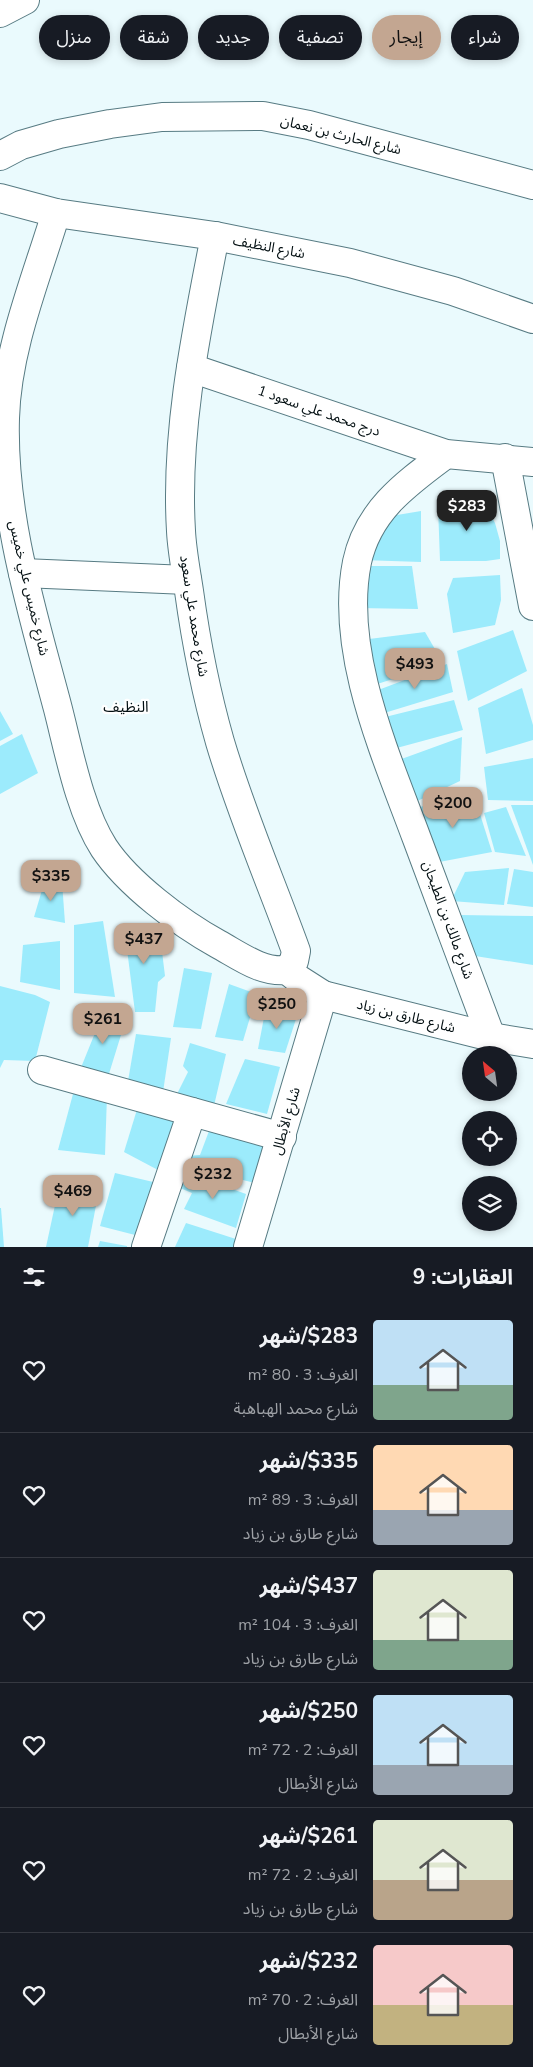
<!DOCTYPE html>
<html lang="ar">
<head>
<meta charset="utf-8">
<style>
  :root { --surface:#171b24; --page:#242831; --text:#f1f3f6; --muted:#9ea1a6; --line:#363941; --accent:#c3a691 }
  body { margin:0; font-family:"Nunito Sans","Noto Sans Arabic",sans-serif; background:var(--page); color:var(--text); direction:rtl; height:100vh; display:flex; flex-direction:column; font-size:19px; white-space:nowrap }
  * { box-sizing:border-box; margin:0 }
  p { font-size:16px; color:var(--muted) }
  .icon { flex:none; width:28px; height:28px; fill:none; stroke:currentColor; stroke-width:2; stroke-linecap:round; stroke-linejoin:round }
  .map { position:relative; height:1247px; overflow:hidden; direction:ltr }
  .details { display:flex; flex-direction:column; background:var(--surface); flex:1 }
  .details>* { flex:none }
  .hud { position:absolute; left:15px; top:15px; width:504px; height:45px; direction:rtl; display:flex; gap:10px }
  .needle { width:32px; rotate:331deg }
  .controls { position:absolute; left:462px; top:1046px; display:grid; gap:10px }
  .controls a { display:grid; place-items:center; width:55px; height:55px; border-radius:50%; background:var(--surface); box-shadow:0 2px 8px #0003; font-size:25px }
  .price { position:absolute; translate:-50% -42px; padding:0 11px; border-radius:10px; background:var(--accent); color:#111; font-size:16px; line-height:32px; filter:drop-shadow(0 1px 2px #0008) }
  .price::after { content:''; position:absolute; left:50%; top:30px; width:15px; height:11px; margin-left:-8px; background:inherit; clip-path:polygon(0 0,100% 0,50% 100%) }
  .price.on { background:#222; color:#fff }
  ul { padding:0; list-style:none }
  li { display:flex; align-items:center; gap:15px; height:125px; padding:0 20px }
  li+li { border-top:1px solid var(--line) }
  li span { display:grid; place-items:center; flex:none; width:140px; height:100px; border-radius:5px; color:#555 }
  li>.icon { margin-inline-start:auto }
  span .icon { width:60px; height:60px; fill:#fffc; stroke-width:1 }
  li b { font-size:21px }
  h2 { display:flex; justify-content:space-between; align-items:center; height:60px; padding:0 20px; font-size:21px }
  .tag { padding:0 18px; border-radius:22px; background:var(--surface); box-shadow:0 2px 8px #0003; font-size:18px; line-height:45px }
  .tag.on { background:var(--accent); color:#111 }
  .map>svg:first-child { display:block }
  .building { fill:#9cebfc }
  .lines { fill:none; stroke-linecap:round; stroke-linejoin:round }
  .minor-casing { stroke:#577b83; stroke-width:30 }
  .minor { stroke:#fff; stroke-width:28 }
  .labels { text-anchor:middle; dominant-baseline:central; stroke-width:4.5; stroke-linejoin:round; paint-order:stroke }
  .street-label { font-size:14px; fill:#030f12; stroke:#fff }
  .neighbourhood-label { font-size:15px; fill:#030f12; stroke:#fff }
</style>
</head>
<body>
<div class="map">
<svg width="533" height="1247" viewBox="0 0 533 1247">
  <rect width="100%" height="100%" fill="#eafafd"/>
  <g class="building">
    <polygon points="441,497 455,500 474,498 485,505 495,523 500,541 500,559 486,561 440,561 438,506"/>
    <polygon points="421,511 421,562 362,560 368,542 379,543 379,518"/>
    <polygon points="361,566 412,566 418,609 357,608"/>
    <polygon points="500,575 501,600 495,625 453,633 447,594 453,578"/>
    <polygon points="513,630 527,671 468,701 457,651"/>
    <polygon points="425,632 443,663 371,686 361,640"/>
    <polygon points="447,664 453,692 381,714 373,692"/>
    <polygon points="522,688 533,725 533,740 486,754 478,708"/>
    <polygon points="454,700 463,730 393,749 381,718"/>
    <polygon points="0,711 13,734 0,741"/>
    <polygon points="22,734 38,773 0,794 0,746"/>
    <polygon points="462,737 460,781 411,804 396,761"/>
    <polygon points="533,758 533,801 488,800 484,767"/>
    <polygon points="473,792 492,852 434,863 413,809"/>
    <polygon points="511,805 533,805 533,865"/>
    <polygon points="506,807 526,856 495,852 484,813"/>
    <polygon points="509,868 504,905 451,901 465,872"/>
    <polygon points="514,869 533,872 533,907 507,904"/>
    <polygon points="45,880 62,882 65,923 34,917"/>
    <polygon points="460,915 533,916 533,965 475,956"/>
    <polygon points="103,921 115,997 74,993 74,925"/>
    <polygon points="144,923 160,935 165,976 158,982 155,1012 135,1012 124,926"/>
    <polygon points="60,941 60,990 20,982 23,945"/>
    <polygon points="184,968 212,973 201,1029 173,1027"/>
    <polygon points="229,984 257,994 243,1041 215,1037"/>
    <polygon points="0,986 35,995 50,1002 35,1061 4,1060 0,1068"/>
    <polygon points="266,1007 295,1011 296,1019 285,1053 258,1049"/>
    <polygon points="94,1013 125,1022 108,1077 80,1070 95,1033 90,1027"/>
    <polygon points="136,1034 171,1038 163,1092 127,1087"/>
    <polygon points="190,1043 226,1054 213,1110 174,1100 188,1072 183,1066"/>
    <polygon points="245,1059 280,1067 267,1114 226,1104"/>
    <polygon points="73,1094 107,1095 105,1155 58,1150"/>
    <polygon points="139,1103 180,1113 158,1170 124,1152"/>
    <polygon points="209,1131 268,1142 259,1184 186,1166 186,1156 200,1155"/>
    <polygon points="115,1173 166,1185 139,1236 100,1226"/>
    <polygon points="187,1173 246,1194 236,1228 184,1209 192,1193 180,1188"/>
    <polygon points="60,1182 99,1190 88,1247 46,1247"/>
    <polygon points="0,1208 1,1208 4,1247 0,1247"/>
    <polygon points="186,1223 239,1240 236,1247 175,1247"/>
    <polygon points="100,1241 127,1246 127,1247 98,1247"/>
  </g>
  <g class="lines">
    <defs>
      <g id="minor">
        <polyline points="0,13 25,0"/>
        <polyline points="0,156 21,145 59,134 110,124 162,117 263,116 309,125 533,185"/>
        <polyline points="0,198 56,213 215,236 350,263 453,291 533,319"/>
        <path d="M56,213C36,279 7,348 5,418C2,517 33,614 58,709C69,752 80,811 104,848C128,884 180,923 218,944C240,956 262,973 287,970L294,961L296,951C271,882 241,813 220,742C206,693 196,642 189,591C186,571 182,551 181,531C175,433 196,333 215,236"/>
        <polyline points="191,368 446,454 533,462"/>
        <path d="M446,454C407,483 368,510 357,562C339,652 386,755 417,839C442,905 466,971 491,1037"/>
        <polyline points="505,458 533,606"/>
        <polyline points="23,573 187,580"/>
        <polyline points="287,970 298,979 323,995 491,1037 533,1044"/>
        <polyline points="42,1070 282,1137"/>
        <polyline points="146,1247 192,1112"/>
        <polyline points="248,1247 323,995"/>
      </g>
    </defs>
    <use href="#minor" class="minor-casing"/>
    <use href="#minor" class="minor"/>
  </g>
  <g class="labels">
    <g class="street-label">
      <text transform="translate(341 135) rotate(14)">شارع الحارث بن نعمان</text>
      <text transform="translate(269 247) rotate(11)">شارع النظيف</text>
      <text transform="translate(319 411) rotate(19)">درج محمد علي سعود 1</text>
      <text transform="translate(29 588) rotate(77)">شارع خميس علي خميس</text>
      <text transform="translate(194 616) rotate(81)">شارع محمد علي سعود</text>
      <text transform="translate(448 920) rotate(70)">شارع مالك بن الطيحان</text>
      <text transform="translate(406 1016) rotate(14)">شارع طارق بن زياد</text>
      <text transform="translate(286 1121) rotate(-74)">شارع الأبطال</text>
    </g>
    <g class="neighbourhood-label">
      <text x="126" y="707">النظيف</text>
    </g>
  </g>
</svg>
<div class="controls">
<a><svg class="needle" viewBox="-14 -14 28 28"><path d="M0-13l5 13h-10z" fill="#e53935"/><path d="M0 13l5-13h-10z" fill="#9ea1a6"/></svg></a>
<a><svg class="icon" aria-label="locate" viewBox="0 0 24 24"><circle cx="12" cy="12" r="6"/><path d="M12 2v4M12 18v4M2 12h4M18 12h4"/></svg></a>
<a><svg class="icon" aria-label="layers" viewBox="0 0 24 24"><path d="M12 4l9 5-9 5-9-5zM3 14l9 5 9-5"/></svg></a>
</div>
<b class="price on" style="left:467px;top:532px">$283</b>
<b class="price" style="left:415px;top:690px">$493</b>
<b class="price" style="left:453px;top:829px">$200</b>
<b class="price" style="left:51px;top:902px">$335</b>
<b class="price" style="left:144px;top:965px">$437</b>
<b class="price" style="left:277px;top:1030px">$250</b>
<b class="price" style="left:103px;top:1045px">$261</b>
<b class="price" style="left:213px;top:1200px">$232</b>
<b class="price" style="left:73px;top:1217px">$469</b>
<div class="hud">
<a class="tag">شراء</a>
<a class="tag on">إيجار</a>
<a class="tag">تصفية</a>
<a class="tag">جديد</a>
<a class="tag">شقة</a>
<a class="tag">منزل</a>
</div>
</div>
<section class="details">
<h2>العقارات: 9<svg class="icon" aria-label="filters" viewBox="0 0 24 24"><path d="M4 7h16M4 17h16"/><circle cx="9" cy="7" r="2"/><circle cx="15" cy="17" r="2"/></svg></h2>
<ul>
<li><span style="background:linear-gradient(#bfe0f5 65%,#7fa58c 0)"><svg class="icon" aria-label="home" viewBox="0 0 24 24"><path d="M3 11l9-7 9 7M6 9v11h12V9"/></svg></span><div><b>$283/شهر</b><p>الغرف: 3 · 80 m²</p><p>شارع محمد الهباهبة</p></div><svg class="icon" aria-label="heart" viewBox="0 0 24 24"><path d="M12 20l-8-8c-3-5 5-10 8-4 3-6 11-1 8 4z"/></svg></li>
<li><span style="background:linear-gradient(#ffd9b3 65%,#9aa5b1 0)"><svg class="icon" aria-label="home" viewBox="0 0 24 24"><path d="M3 11l9-7 9 7M6 9v11h12V9"/></svg></span><div><b>$335/شهر</b><p>الغرف: 3 · 89 m²</p><p>شارع طارق بن زياد</p></div><svg class="icon" aria-label="heart" viewBox="0 0 24 24"><path d="M12 20l-8-8c-3-5 5-10 8-4 3-6 11-1 8 4z"/></svg></li>
<li><span style="background:linear-gradient(#dfe7d0 70%,#7fa58c 0)"><svg class="icon" aria-label="home" viewBox="0 0 24 24"><path d="M3 11l9-7 9 7M6 9v11h12V9"/></svg></span><div><b>$437/شهر</b><p>الغرف: 3 · 104 m²</p><p>شارع طارق بن زياد</p></div><svg class="icon" aria-label="heart" viewBox="0 0 24 24"><path d="M12 20l-8-8c-3-5 5-10 8-4 3-6 11-1 8 4z"/></svg></li>
<li><span style="background:linear-gradient(#bfe0f5 70%,#9aa5b1 0)"><svg class="icon" aria-label="home" viewBox="0 0 24 24"><path d="M3 11l9-7 9 7M6 9v11h12V9"/></svg></span><div><b>$250/شهر</b><p>الغرف: 2 · 72 m²</p><p>شارع الأبطال</p></div><svg class="icon" aria-label="heart" viewBox="0 0 24 24"><path d="M12 20l-8-8c-3-5 5-10 8-4 3-6 11-1 8 4z"/></svg></li>
<li><span style="background:linear-gradient(#dfe7d0 60%,#b9a48a 0)"><svg class="icon" aria-label="home" viewBox="0 0 24 24"><path d="M3 11l9-7 9 7M6 9v11h12V9"/></svg></span><div><b>$261/شهر</b><p>الغرف: 2 · 72 m²</p><p>شارع طارق بن زياد</p></div><svg class="icon" aria-label="heart" viewBox="0 0 24 24"><path d="M12 20l-8-8c-3-5 5-10 8-4 3-6 11-1 8 4z"/></svg></li>
<li><span style="background:linear-gradient(#f6c9c9 60%,#c2b280 0)"><svg class="icon" aria-label="home" viewBox="0 0 24 24"><path d="M3 11l9-7 9 7M6 9v11h12V9"/></svg></span><div><b>$232/شهر</b><p>الغرف: 2 · 70 m²</p><p>شارع الأبطال</p></div><svg class="icon" aria-label="heart" viewBox="0 0 24 24"><path d="M12 20l-8-8c-3-5 5-10 8-4 3-6 11-1 8 4z"/></svg></li>
</ul>
</section>
</body>
</html>
